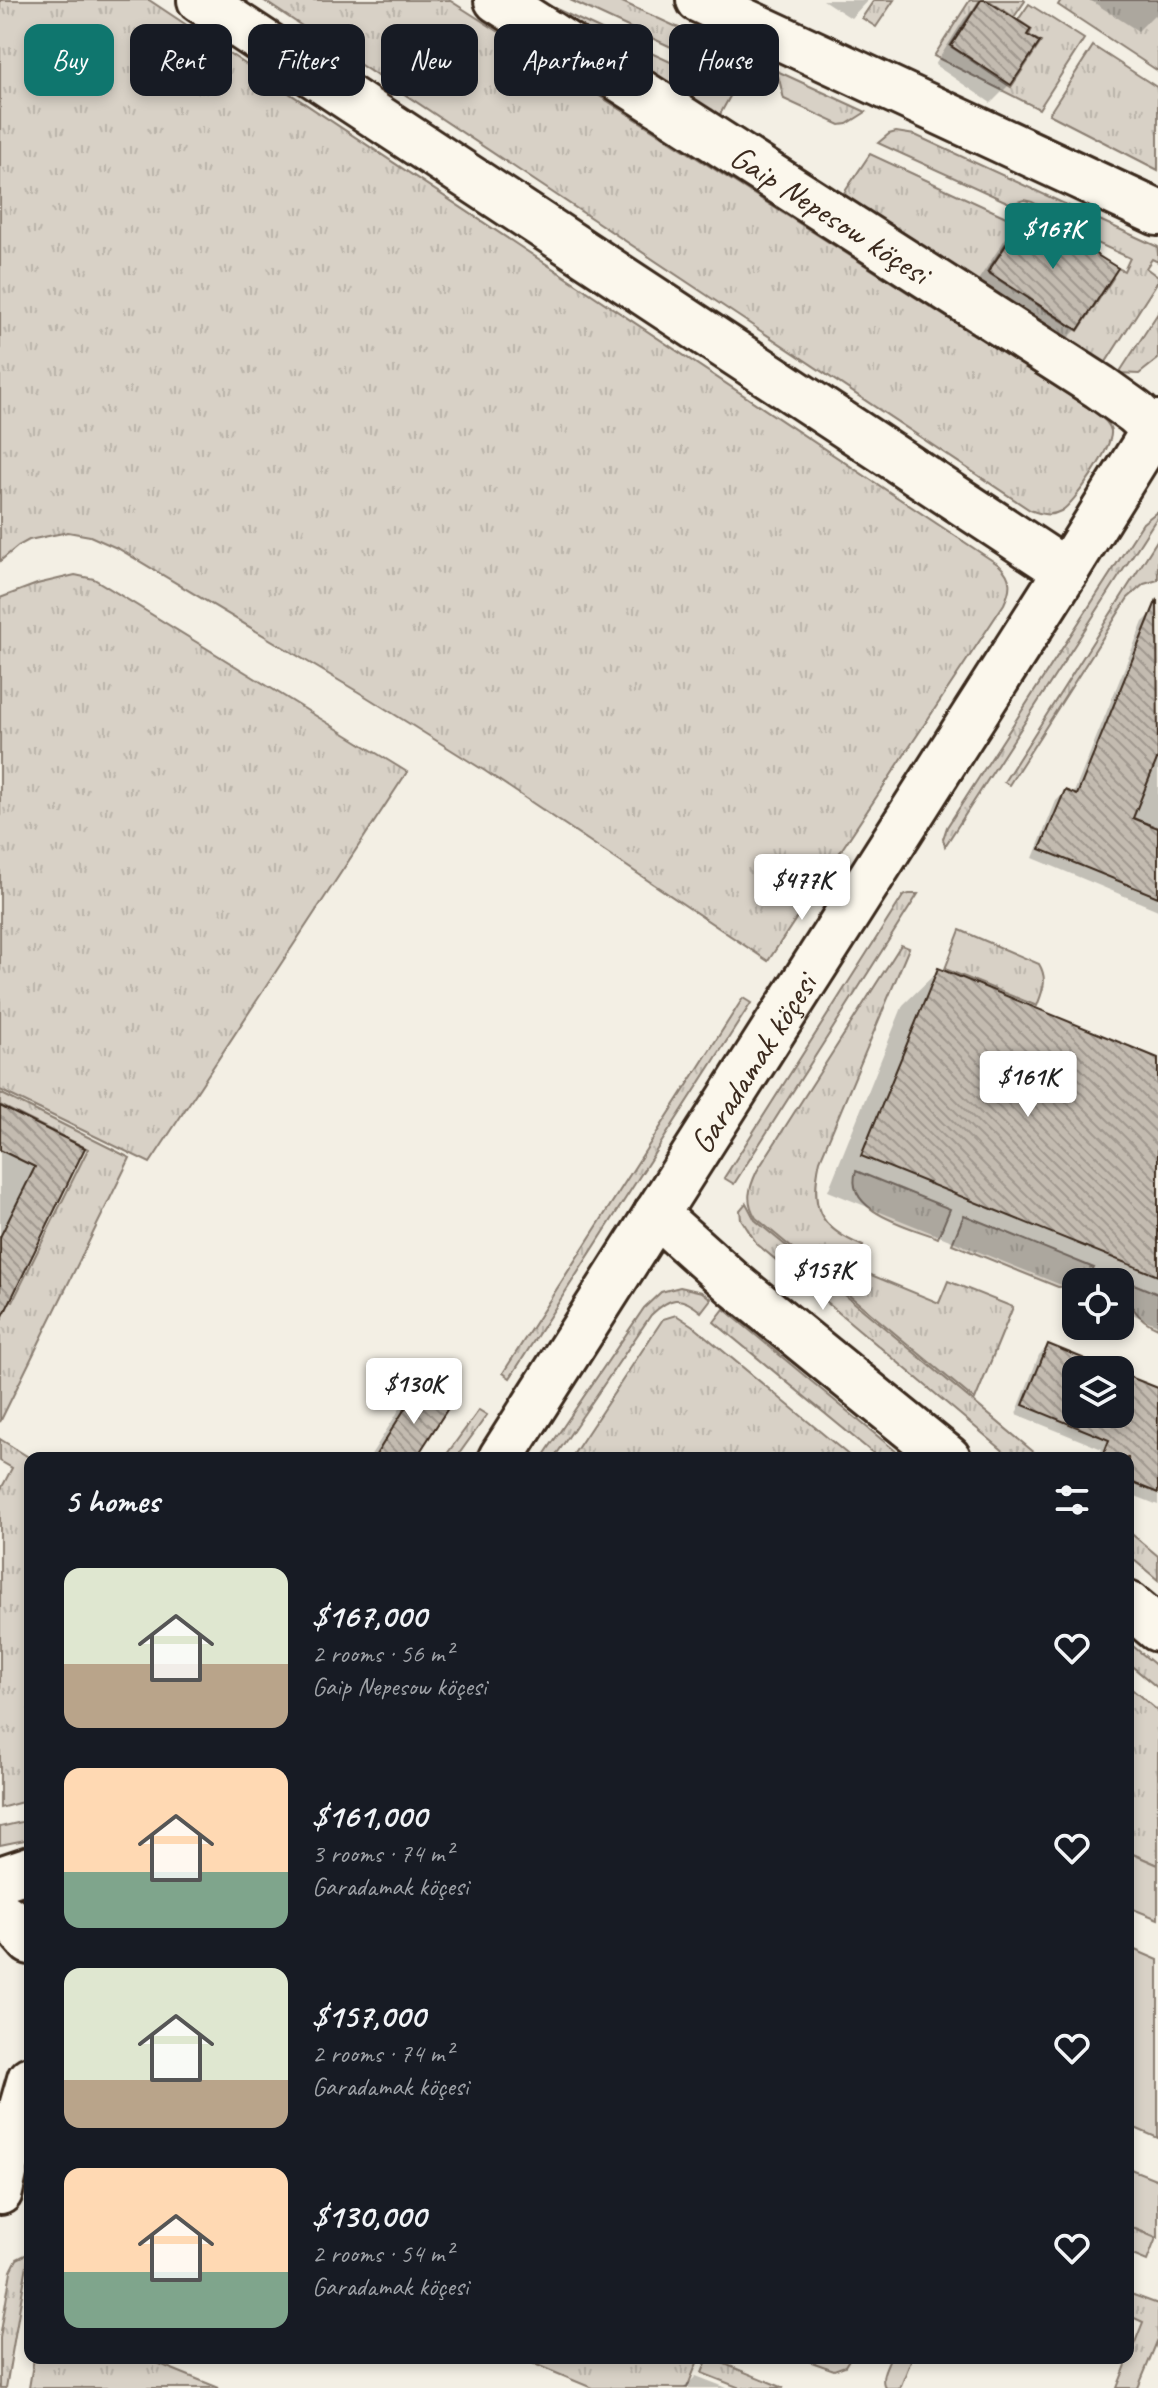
<!DOCTYPE html>
<html lang="en">
<head>
<meta charset="utf-8">
<style>
  :root { --surface:#171b24; --page:#20242c; --text:#f1f3f6; --muted:#9ea1a6; --accent:#0f766e }
  body { margin:0; font-family:Caveat,sans-serif; background:var(--page); color:var(--text); height:100vh; display:flex; flex-direction:column; font-size:30px; white-space:nowrap }
  * { box-sizing:border-box; margin:0 }
  p { font-size:26px; color:var(--muted) }
  .icon { flex:none; width:44px; height:44px; fill:none; stroke:currentColor; stroke-width:2; stroke-linecap:round; stroke-linejoin:round }
  .map { position:relative; flex:1; overflow:hidden }
  .panel { position:absolute; left:24px; top:1452px; width:1110px; height:912px; display:flex; flex-direction:column; background:var(--surface); border-radius:16px; box-shadow:0 4px 12px #0003 }
  .panel>* { flex:none }
  .hud { position:absolute; left:24px; top:24px; width:1110px; height:72px; display:flex; gap:16px }
  .fabs { position:absolute; left:1062px; top:1268px; display:grid; gap:16px }
  .fabs a { display:grid; place-items:center; width:72px; height:72px; border-radius:16px; background:var(--surface); box-shadow:0 4px 12px #0003; font-size:40px }
  .price { position:absolute; translate:-50% -68px; padding:0 18px; border-radius:8px; background:#fff; color:#222; font-size:26px; line-height:52px; filter:drop-shadow(0 2px 4px #0008) }
  .price::after { content:''; position:absolute; left:50%; top:48px; width:24px; height:18px; margin-left:-12px; background:inherit; clip-path:polygon(0 0,100% 0,50% 100%) }
  .price.active { background:var(--accent); color:#fff }
  ul { padding:0; list-style:none }
  li { display:flex; align-items:center; gap:24px; height:200px; padding:0 40px }
  li span { display:grid; place-items:center; flex:none; width:224px; height:160px; border-radius:16px; color:#555 }
  li>.icon { margin-inline-start:auto }
  span .icon { width:96px; height:96px; fill:#fffc; stroke-width:1 }
  li b { font-size:34px }
  h2 { display:flex; justify-content:space-between; align-items:center; height:96px; padding:0 40px; font-size:34px }
  .chip { padding:0 28px; border-radius:16px; background:var(--surface); box-shadow:0 4px 12px #0003; font-size:28px; line-height:72px }
  .chip.active { background:var(--accent); color:#fff }
  .map>svg:first-child { display:block }
  .grass { fill:url(#grass-tufts); stroke:#8a7e72; stroke-width:2 }
  .green { fill:#d8d1c6; stroke:#8a7e72; stroke-width:2 }
  .shadow { fill:#0003 }
  .building { fill:url(#building-back-hatch); stroke:#3b2a1e; stroke-width:2 }
  .lines { fill:none; stroke-linecap:round; stroke-linejoin:round }
  .minor-casing { stroke:#3b2a1e; stroke-width:50 }
  .major-casing { stroke:#3b2a1e; stroke-width:50 }
  .minor { stroke:#fbf7ec; stroke-width:44 }
  .major { stroke:#fbf7ec; stroke-width:44 }
  .labels { text-anchor:middle; dominant-baseline:central; stroke-width:6; stroke-linejoin:round; paint-order:stroke }
  .street-label { font-size:34px; fill:#3b2a1e; stroke:#fbf7ec }
</style>
</head>
<body>
<div class="map">
<svg width="1158" height="2388" viewBox="0 0 1158 2388">
  <defs>
    <pattern id="grass-tufts" width="24" height="20" patternUnits="userSpaceOnUse" patternTransform="scale(2)"><rect width="24" height="20" fill="#d8d1c6"/><path d="M3 7l-1-3M5 7V3M7 7l1-3M15 17l-1-3M17 17v-4M19 17l1-3" fill="none" stroke="#bab4aa"/></pattern>
    <pattern id="building-back-hatch" width="6" height="6" patternUnits="userSpaceOnUse" patternTransform="scale(2)"><rect width="6" height="6" fill="#c3bbb0"/><path d="M-1 5l2 2M0 0l6 6M5-1l2 2" fill="none" stroke="#a0988f"/></pattern>
  </defs>
  <rect width="100%" height="100%" fill="#f3efe4"/>
  <filter id="ink" filterUnits="userSpaceOnUse"><feTurbulence type="fractalNoise" baseFrequency=".0125" numOctaves="2"/><feDisplacementMap in="SourceGraphic" scale="16" xChannelSelector="R" yChannelSelector="G"/><feConvolveMatrix kernelMatrix="1 2 1 2 8 2 1 2 1" color-interpolation-filters="sRGB"/></filter>
  <g filter="url(#ink)">
    <g class="grass">
      <path d="M0,0H149L999,565C1013,578 1011,589 1004,604L768,961L485,771L365,696L119,549L90,536L68,532L29,540L18,546L0,561Z"/>
      <path d="M263,0H449L1095,412C1101,417 1110,423 1111,431C1113,447 1074,504 1061,511C1050,517 1041,514 1030,510Z"/>
      <polygon points="537,0 733,91 718,118"/>
      <path d="M570,0H618L727,50C739,57 742,66 740,79Z"/>
      <polygon points="874,0 894,0 876,27 862,18"/>
      <polygon points="970,0 980,0 950,46 1011,87 1041,42 1029,35 1032,29 1018,20 1029,4 1084,39 1039,109 934,56"/>
      <polygon points="988,0 1024,0 1025,1 1014,17"/>
      <polygon points="1061,0 1158,0 1158,71 1058,5"/>
      <polygon points="1093,46 1158,88 1158,170 1049,114"/>
      <polygon points="777,71 866,112 847,124 840,125 784,99"/>
      <polygon points="896,132 915,135 1158,247 1158,262 1152,259 1146,268 1158,277 1158,281 1104,365 842,196 870,154 1019,223 987,272 1019,293 1059,232 1069,239 1029,300 1078,331 1113,278 1102,271 1107,263 1124,271 1130,258 1084,237 1071,223 1032,202 1024,200 1014,203 1007,202 878,143 889,134"/>
      <polygon points="1158,313 1158,359 1139,374 1119,373"/>
      <polygon points="1158,511 1158,516 945,846 943,839 947,827 1143,523"/>
      <polygon points="1158,539 1158,580 1144,584 1128,598 1009,785 1004,782"/>
      <polygon points="75,575 94,579 407,772 150,1163 0,1090 0,598 37,584"/>
      <polygon points="909,894 918,894 734,1184 724,1178 903,896"/>
      <path d="M960,930L1039,964C1048,979 1043,990 1037,1006L945,969Z"/>
      <path d="M901,945L909,948L820,1160C810,1207 817,1227 863,1246L854,1268L939,1303L948,1281L1013,1307L975,1400L756,1218C745,1201 749,1188 757,1171Z"/>
      <polygon points="743,998 751,1003 510,1378 503,1373"/>
      <polygon points="0,1093 130,1158 0,1422 0,1295 13,1301 88,1149 0,1105"/>
      <path d="M856,1171L950,1209L938,1238C911,1227 843,1212 856,1171Z"/>
      <polygon points="746,1203 755,1220 1041,1458 1012,1458 757,1244 741,1219 740,1210"/>
      <polygon points="964,1215 1094,1268 1084,1282 1076,1282 1076,1286 1058,1287 952,1244"/>
      <path d="M1129,1282L1158,1294V1328C1138,1320 1125,1304 1129,1282Z"/>
      <path d="M680,1287L702,1292L711,1299L701,1312C680,1294 670,1297 651,1315L554,1458H542L644,1308L661,1292Z"/>
      <polygon points="724,1309 904,1458 879,1458 714,1322"/>
      <polygon points="676,1315 693,1326 852,1458 571,1458 663,1319"/>
      <polygon points="479,1410 487,1415 456,1458 444,1458"/>
      <polygon points="0,1439 30,1458 30,1800 0,1808 0,1491 12,1468 0,1461"/>
      <polygon points="1128,1531 1158,1556 1158,1580 1128,1555"/>
      <polygon points="1128,1642 1158,1667 1158,1688 1128,1663"/>
      <polygon points="1128,1686 1158,1711 1158,1865 1128,1852"/>
      <polygon points="30,1820 30,1839 0,1845 0,1827"/>
      <polygon points="1128,2226 1156,2238 1147,2261 1128,2253"/>
      <polygon points="29,2253 6,2388 0,2388 0,2338 11,2271 17,2259"/>
      <polygon points="1128,2293 1158,2304 1158,2339 1138,2388 1117,2388 1143,2322 1128,2315"/>
      <polygon points="34,2358 145,2358 219,2388 29,2388"/>
      <polygon points="520,2358 699,2358 687,2388 592,2388"/>
      <polygon points="708,2358 710,2358 784,2388 740,2388 702,2373"/>
      <polygon points="800,2358 850,2358 845,2366 834,2370"/>
      <path d="M890,2358H912L900,2388H885C880,2377 886,2368 890,2358Z"/>
    </g>
    <g class="green">
      <polygon points="1128,1852 1158,1865 1158,1919 1128,1907"/>
      <polygon points="1128,1947 1158,1960 1158,2138 1128,2125"/>
      <polygon points="1128,2168 1158,2180 1158,2238 1128,2226"/>
    </g>
    <g class="shadow">
      <polygon points="823,0 868,0 851,18"/>
      <polygon points="983,0 1025,36 1037,43 1010,84 991,103 935,65 964,19"/>
      <polygon points="1090,0 1158,0 1158,18 1154,15 1138,31"/>
      <polygon points="1028,214 1115,269 1077,329 1058,348 971,291 1009,233"/>
      <polygon points="1152,613 1158,615 1158,910 1033,858 1056,801 1065,792 1073,795 1143,622"/>
      <polygon points="938,971 1158,1060 1158,1325 1120,1309 1120,1282 1076,1282 1076,1291 828,1191 903,1005"/>
      <polygon points="0,1115 83,1149 0,1307"/>
      <polygon points="1048,1346 1108,1370 1076,1370 1076,1414 1120,1414 1120,1375 1158,1390 1158,1505 1128,1493 1128,1458 1098,1458 1102,1449 1016,1414 1039,1355"/>
      <polygon points="420,1389 414,1458 369,1458 401,1407"/>
      <polygon points="696,2376 727,2388 684,2388"/>
    </g>
    <g class="building">
      <polygon points="981,0 986,0 1031,29 1027,35 1040,42 1011,85 951,46"/>
      <polygon points="1028,212 1118,268 1078,330 988,272"/>
      <polygon points="1157,599 1158,757 1133,818 1158,828 1158,897 1040,849 1065,790 1077,795"/>
      <polygon points="938,968 1158,1058 1158,1276 861,1156"/>
      <polygon points="0,1106 85,1148 0,1322 0,1237 35,1167 0,1150"/>
      <polygon points="1048,1344 1112,1370 1076,1370 1076,1414 1120,1414 1120,1373 1158,1388 1158,1493 1128,1481 1128,1458 1102,1458 1109,1440 1023,1405"/>
      <polygon points="419,1386 450,1405 416,1458 374,1458"/>
    </g>
    <g class="lines">
      <defs>
        <g id="minor">
          <polyline points="200,0 1066,571"/>
          <path id="s1" d="M497,0L1100,387L1135,412L1158,433"/>
          <polyline points="699,0 1158,213"/>
          <polyline points="656,1214 734,1284 948,1458"/>
          <path id="s2" d="M501,1458L1066,571L1158,423"/>
          <polyline points="1128,1604 1158,1629"/>
          <polyline points="0,1879 30,1869"/>
        </g>
        <g id="major">
          <polyline points="0,1913 12,1921 30,1942"/>
          <polyline points="0,2192 7,2159 30,2079"/>
        </g>
      </defs>
      <use href="#minor" class="minor-casing"/>
      <use href="#major" class="major-casing"/>
      <use href="#minor" class="minor"/>
      <use href="#major" class="major"/>
    </g>
  </g>
  <g class="labels">
    <g class="street-label">
      <text stroke="none"><textPath href="#s1" startOffset="396">Gaip Nepesow köçesi</textPath></text>
      <text stroke="none"><textPath href="#s2" startOffset="468">Garadamak köçesi</textPath></text>
    </g>
  </g>
</svg>
<div class="fabs">
<a><svg class="icon" aria-label="locate" viewBox="0 0 24 24"><circle cx="12" cy="12" r="6"/><path d="M12 2v4M12 18v4M2 12h4M18 12h4"/></svg></a>
<a><svg class="icon" aria-label="layers" viewBox="0 0 24 24"><path d="M12 4l9 5-9 5-9-5zM3 14l9 5 9-5"/></svg></a>
</div>
<b class="price active" style="left:1053px;top:271px">$167K</b>
<b class="price" style="left:802px;top:922px">$477K</b>
<b class="price" style="left:1028px;top:1119px">$161K</b>
<b class="price" style="left:823px;top:1312px">$157K</b>
<b class="price" style="left:414px;top:1426px">$130K</b>
<div class="hud">
<a class="chip active">Buy</a>
<a class="chip">Rent</a>
<a class="chip">Filters</a>
<a class="chip">New</a>
<a class="chip">Apartment</a>
<a class="chip">House</a>
</div>
<section class="panel">
<h2>5 homes<svg class="icon" aria-label="filters" viewBox="0 0 24 24"><path d="M4 7h16M4 17h16"/><circle cx="9" cy="7" r="2"/><circle cx="15" cy="17" r="2"/></svg></h2>
<ul>
<li><span style="background:linear-gradient(#dfe7d0 60%,#b9a48a 0)"><svg class="icon" aria-label="home" viewBox="0 0 24 24"><path d="M3 11l9-7 9 7M6 9v11h12V9"/></svg></span><div><b>$167,000</b><p>2 rooms · 56 m²</p><p>Gaip Nepesow köçesi</p></div><svg class="icon" aria-label="heart" viewBox="0 0 24 24"><path d="M12 20l-8-8c-3-5 5-10 8-4 3-6 11-1 8 4z"/></svg></li>
<li><span style="background:linear-gradient(#ffd9b3 65%,#7fa58c 0)"><svg class="icon" aria-label="home" viewBox="0 0 24 24"><path d="M3 11l9-7 9 7M6 9v11h12V9"/></svg></span><div><b>$161,000</b><p>3 rooms · 74 m²</p><p>Garadamak köçesi</p></div><svg class="icon" aria-label="heart" viewBox="0 0 24 24"><path d="M12 20l-8-8c-3-5 5-10 8-4 3-6 11-1 8 4z"/></svg></li>
<li><span style="background:linear-gradient(#dfe7d0 70%,#b9a48a 0)"><svg class="icon" aria-label="home" viewBox="0 0 24 24"><path d="M3 11l9-7 9 7M6 9v11h12V9"/></svg></span><div><b>$157,000</b><p>2 rooms · 74 m²</p><p>Garadamak köçesi</p></div><svg class="icon" aria-label="heart" viewBox="0 0 24 24"><path d="M12 20l-8-8c-3-5 5-10 8-4 3-6 11-1 8 4z"/></svg></li>
<li><span style="background:linear-gradient(#ffd9b3 65%,#7fa58c 0)"><svg class="icon" aria-label="home" viewBox="0 0 24 24"><path d="M3 11l9-7 9 7M6 9v11h12V9"/></svg></span><div><b>$130,000</b><p>2 rooms · 54 m²</p><p>Garadamak köçesi</p></div><svg class="icon" aria-label="heart" viewBox="0 0 24 24"><path d="M12 20l-8-8c-3-5 5-10 8-4 3-6 11-1 8 4z"/></svg></li>
</ul>
</section>
</div>
</body>
</html>
